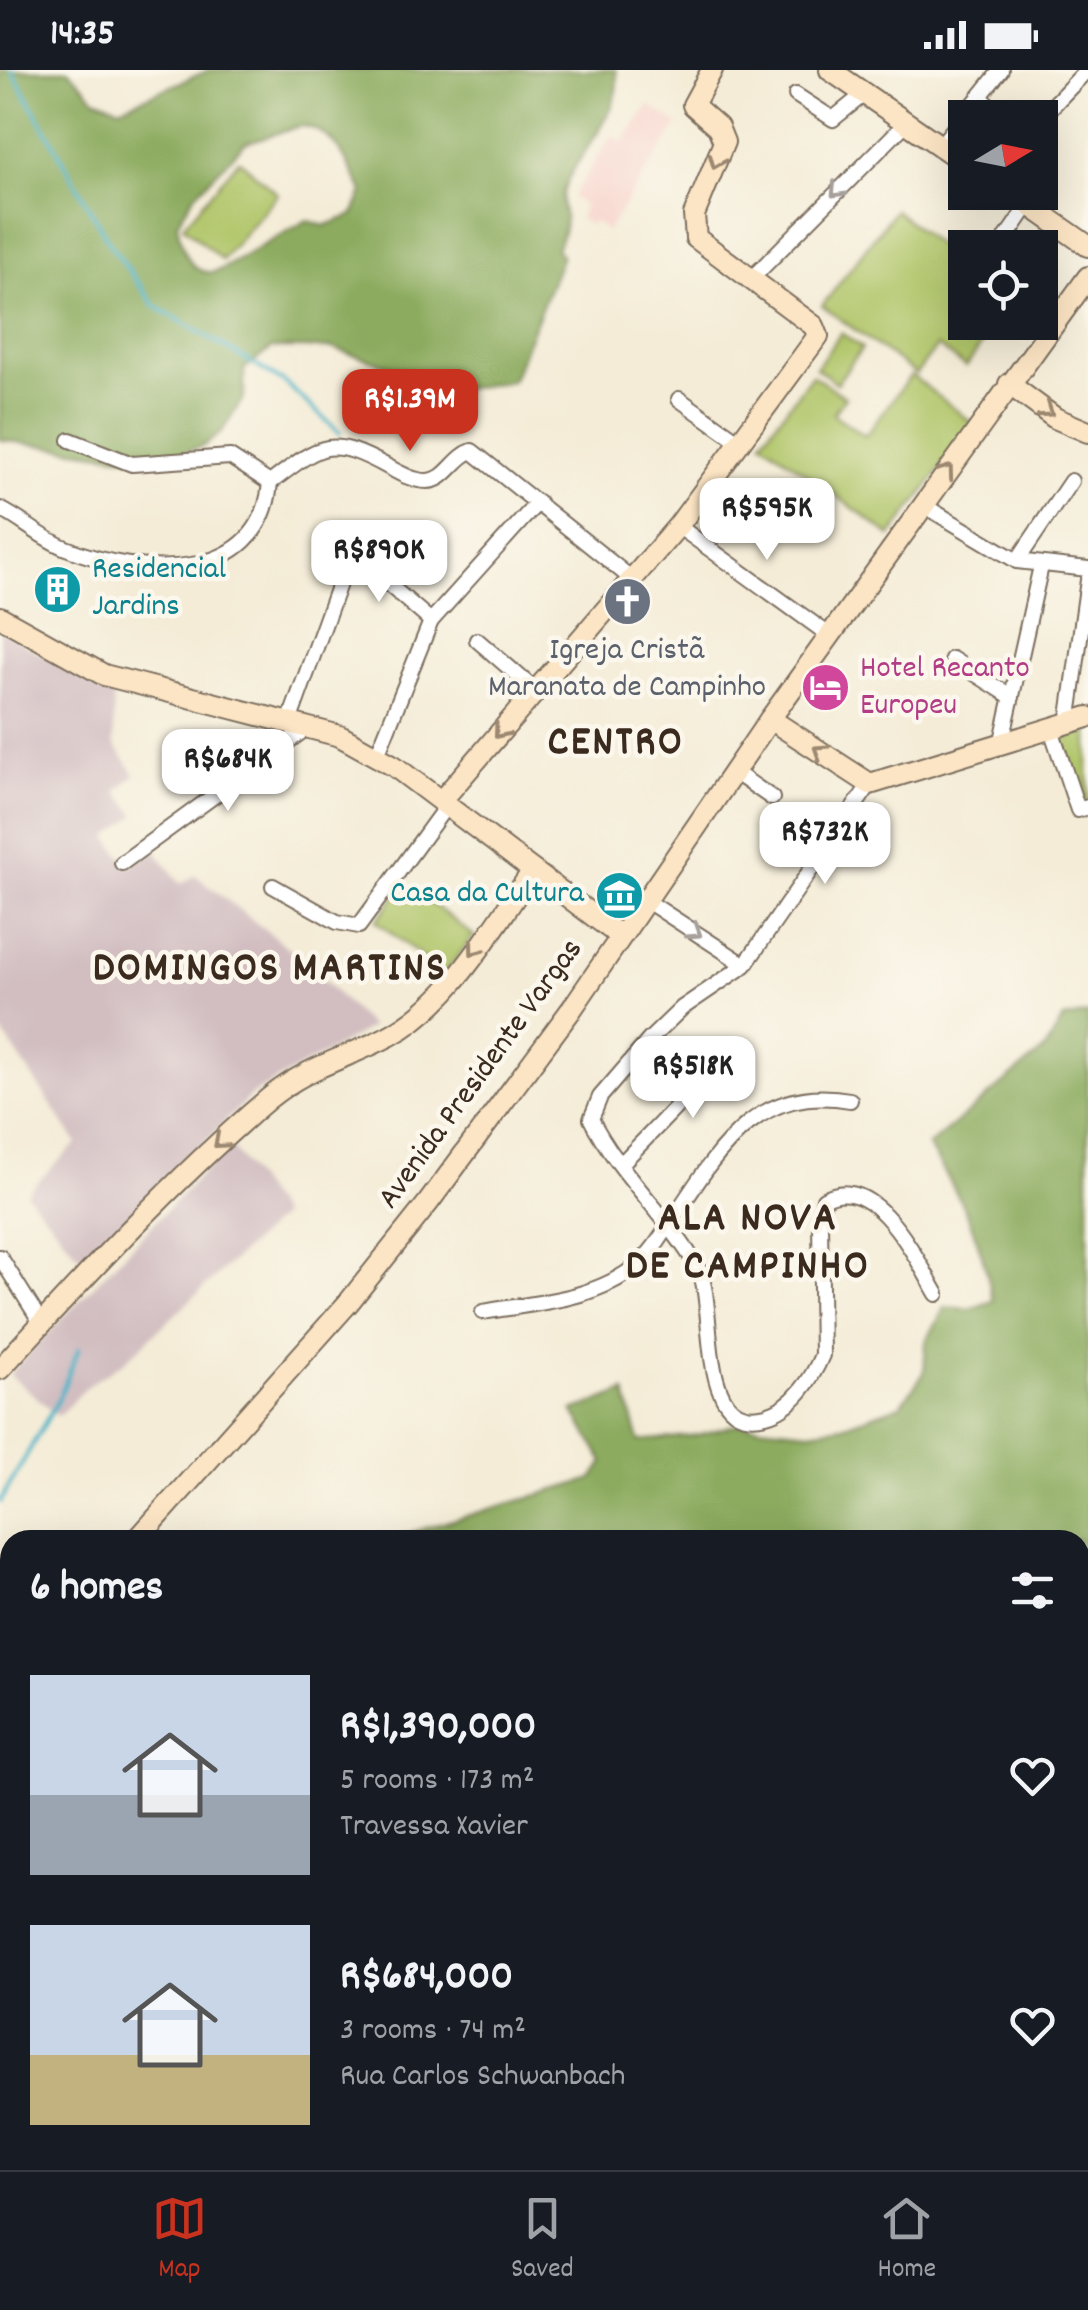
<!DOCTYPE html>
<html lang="en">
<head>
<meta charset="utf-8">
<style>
  :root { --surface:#171b24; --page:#20242c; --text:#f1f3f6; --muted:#9ea1a6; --line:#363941; --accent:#c8321e }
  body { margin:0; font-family:Dekko,sans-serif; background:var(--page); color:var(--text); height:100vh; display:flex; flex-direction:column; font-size:38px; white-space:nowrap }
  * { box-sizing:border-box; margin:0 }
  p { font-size:32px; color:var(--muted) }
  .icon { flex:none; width:55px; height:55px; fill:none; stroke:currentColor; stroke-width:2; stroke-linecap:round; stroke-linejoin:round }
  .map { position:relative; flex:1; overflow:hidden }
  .drawer { position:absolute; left:0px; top:1460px; width:1090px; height:640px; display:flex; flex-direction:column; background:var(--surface); border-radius:30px 30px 0 0; box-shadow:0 10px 40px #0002 }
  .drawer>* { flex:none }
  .needle { width:65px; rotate:80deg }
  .tools { position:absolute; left:948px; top:30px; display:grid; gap:20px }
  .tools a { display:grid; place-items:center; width:110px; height:110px; border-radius:0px; background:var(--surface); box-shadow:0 10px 40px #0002; font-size:50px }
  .price { position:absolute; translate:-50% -85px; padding:0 22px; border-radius:20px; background:#fff; color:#222; font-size:32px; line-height:65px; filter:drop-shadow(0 2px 5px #0008) }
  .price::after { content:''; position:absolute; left:50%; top:60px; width:30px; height:22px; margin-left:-15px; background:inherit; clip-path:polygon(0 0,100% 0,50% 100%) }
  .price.selected { background:var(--accent); color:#fff }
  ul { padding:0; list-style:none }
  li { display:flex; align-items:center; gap:30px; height:250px; padding:0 30px }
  li span { display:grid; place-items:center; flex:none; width:280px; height:200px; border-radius:0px; color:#555 }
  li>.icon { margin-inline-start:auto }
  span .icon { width:120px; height:120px; fill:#fffc; stroke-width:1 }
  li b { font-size:42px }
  h2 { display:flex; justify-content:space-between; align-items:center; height:120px; padding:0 30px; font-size:42px }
  .status { display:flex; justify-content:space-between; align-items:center; height:70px; padding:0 50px; background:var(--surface); direction:ltr }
  .status svg { height:28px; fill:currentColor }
  .tabs { display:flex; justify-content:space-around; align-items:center; height:140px; border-top:2px solid var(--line); background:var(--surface); font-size:28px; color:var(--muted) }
  .tabs a { display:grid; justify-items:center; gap:5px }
  .tabs .selected { color:var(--accent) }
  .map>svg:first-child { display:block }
  .built { fill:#f7d0c9 }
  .industrial { fill:#d2bec1 }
  .green { fill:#b1c66a; stroke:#767844; stroke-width:2.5 }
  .forest { fill:#8cab5e; stroke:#646a3e; stroke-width:2.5; fill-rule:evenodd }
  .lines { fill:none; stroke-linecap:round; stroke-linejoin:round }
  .stream { stroke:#4ab4c7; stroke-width:4 }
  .street-casing { stroke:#7c6e5f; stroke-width:18 }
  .secondary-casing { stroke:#7c6e5f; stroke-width:24 }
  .street { stroke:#fff; stroke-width:14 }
  .secondary { stroke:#fce5c4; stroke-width:20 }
  .oneway { stroke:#9c8871 }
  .oneway2 { stroke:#a79f9a }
  .labels { text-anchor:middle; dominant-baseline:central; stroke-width:9; stroke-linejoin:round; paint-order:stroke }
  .culture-label { font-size:32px; fill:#0d838f; stroke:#fbf7ec; text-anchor:start }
  .worship-label { font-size:32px; fill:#5b616d; stroke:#fbf7ec }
  .hotel-label { font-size:32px; fill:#b23c85; stroke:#fbf7ec; text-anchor:start }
  .street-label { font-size:32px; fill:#3b2a1e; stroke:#fbf7ec }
  .district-label { font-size:42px; font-weight:bold; letter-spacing:2.5px; fill:#3b2a1e; stroke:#fbf7ec }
</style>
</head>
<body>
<div class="status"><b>14:35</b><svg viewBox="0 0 49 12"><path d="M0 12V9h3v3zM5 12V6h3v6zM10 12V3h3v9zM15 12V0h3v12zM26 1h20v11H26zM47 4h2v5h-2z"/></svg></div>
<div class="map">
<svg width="1088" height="2100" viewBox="0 0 1088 2100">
  <rect width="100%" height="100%" fill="#fbf7ec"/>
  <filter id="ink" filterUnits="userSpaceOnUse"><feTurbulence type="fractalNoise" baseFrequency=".01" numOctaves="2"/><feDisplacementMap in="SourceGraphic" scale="20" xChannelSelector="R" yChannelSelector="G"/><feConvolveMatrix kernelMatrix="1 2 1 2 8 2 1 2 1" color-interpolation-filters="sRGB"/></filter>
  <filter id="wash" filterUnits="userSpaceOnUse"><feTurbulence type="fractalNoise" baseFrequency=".0048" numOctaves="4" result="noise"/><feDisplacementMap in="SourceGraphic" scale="40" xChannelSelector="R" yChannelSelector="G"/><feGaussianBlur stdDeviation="2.25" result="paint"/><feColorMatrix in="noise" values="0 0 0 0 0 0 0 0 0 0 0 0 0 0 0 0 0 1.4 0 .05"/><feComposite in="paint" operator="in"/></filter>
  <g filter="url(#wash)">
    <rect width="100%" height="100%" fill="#f4ecd7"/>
    <polygon class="built" points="649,35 678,54 607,161 593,151 590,155 579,149 583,135 572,127 612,66 623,72"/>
    <g class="industrial">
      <polygon points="0,560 88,611 113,620 114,673 135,705 117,721 136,745 108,767 129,797 154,779 181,814 195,805 300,887 371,957 251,1025 86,1194 26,1123 77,1073 0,959"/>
      <polygon points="230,1074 281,1146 125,1291 90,1314 58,1346 9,1304"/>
    </g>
    <g class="green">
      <polygon points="239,90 278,124 222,190 183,156"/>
      <polygon points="895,140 965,198 965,252 996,253 966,297 937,276 916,304 822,236"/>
      <polygon points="841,263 862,278 837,313 816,298"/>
      <polygon points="812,305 845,327 833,344 865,366 911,305 974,354 891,466 762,371"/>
      <polygon points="1088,660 1088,733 1082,735 1061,669"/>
      <polygon points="405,813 474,866 444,904 376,851"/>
      <polygon points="269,2090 462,2090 468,2100 274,2100"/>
    </g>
    <g class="forest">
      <path d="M0,0H69L95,28L120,38L209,0H616C624,46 578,78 564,120C557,141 574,145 556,179L562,186L512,311L464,319L332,278H272L244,299V327L221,363L203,376L157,391L0,370ZM300,56C334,58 349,95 363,122L353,145L324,156L307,150L222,199C191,213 181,178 177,153L194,126L245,73Z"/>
      <path d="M1088,944V1789L1080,1787V1470H385L593,1409L604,1392L573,1341L625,1322L639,1371L698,1365L738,1354L810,1361L843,1356L901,1335L924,1303L926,1272L945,1237L970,1239L993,1231C981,1168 963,1129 928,1076L1046,978L1063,949Z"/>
      <polygon points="10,2000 10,2090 269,2090 274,2100 0,2100 0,2005"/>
      <polygon points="1088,2024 1088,2100 744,2100 747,2090 1080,2090 1080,2025"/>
    </g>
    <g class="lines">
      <g class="stream">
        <polyline points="12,0 111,176 155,236 284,312 340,363"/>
        <polyline points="0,1432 59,1328 79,1278"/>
        <polyline points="3,2100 11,2090"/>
      </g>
    </g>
  </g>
  <g filter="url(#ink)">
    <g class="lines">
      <defs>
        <g id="street">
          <polyline points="796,25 833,49 864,24"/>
          <polyline points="980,27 1004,48"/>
          <polyline points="1040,49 1084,3"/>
          <polyline points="940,76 1001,0"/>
          <polyline points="999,178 1029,134"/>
          <polyline points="749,211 906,53"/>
          <polyline points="679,329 741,373"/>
          <polyline points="70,370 132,394 230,387 270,413"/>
          <path d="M270,413C322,373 330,365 390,398C401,404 414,411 427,411C447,411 454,387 472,381L632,509"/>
          <polyline points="923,435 1017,491 1088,499"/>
          <path d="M0,439C23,450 42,469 66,478C138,507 261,516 270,413"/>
          <polyline points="678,456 829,565"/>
          <polyline points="1017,491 1071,411"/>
          <polyline points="477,570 535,620"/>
          <polyline points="952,589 1012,627"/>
          <polyline points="289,652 348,489 388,514 431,551"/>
          <polyline points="1068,654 1088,510"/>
          <polyline points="1051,659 1078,740 1088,737"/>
          <polyline points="1001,675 1041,496"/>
          <polyline points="377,685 431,551 538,432"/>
          <polyline points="733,701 772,728"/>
          <path d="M870,714L745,895L682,938L650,969L600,1027L591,1049C618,1103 667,1145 698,1198C718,1233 694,1363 766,1345C793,1338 812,1309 822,1285L820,1152L824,1129C875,1100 917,1190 937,1224"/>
          <polyline points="122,793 308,657"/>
          <polyline points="273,816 337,852 359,856 447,735"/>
          <polyline points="644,829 745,895"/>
          <polyline points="621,1094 680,1033 743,983"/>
          <polyline points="0,1187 42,1254"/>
          <path d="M483,1242C534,1233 595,1230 636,1196C654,1182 665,1160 678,1141C722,1074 761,1014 850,1030"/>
          <polyline points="478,2090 485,2100"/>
          <polyline points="610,2090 634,2100"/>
          <polyline points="521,2100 522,2090"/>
        </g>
        <g id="secondary">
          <polyline points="830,0 965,93"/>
          <polyline points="1011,122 1088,176"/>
          <polyline points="1009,314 1055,348 1088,362"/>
          <polyline points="0,547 104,605 340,666 394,696 620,866"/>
          <polyline points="770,649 870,714 1088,647"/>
          <polyline points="442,730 678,456 818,266 814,256 696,168 694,145 724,72 718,57 693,35 712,0"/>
          <path d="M0,1299C85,1206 172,1111 268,1029C309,995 346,989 389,966C452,933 493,856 533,801"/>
          <polyline points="137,1470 349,1232 428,1133 571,940 770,649 1088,207"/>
          <polyline points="0,1619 10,1608"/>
        </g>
      </defs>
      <use href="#street" class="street-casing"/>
      <use href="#secondary" class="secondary-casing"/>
      <use href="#street" class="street"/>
      <use href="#secondary" class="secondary"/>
    </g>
    <defs><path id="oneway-chevron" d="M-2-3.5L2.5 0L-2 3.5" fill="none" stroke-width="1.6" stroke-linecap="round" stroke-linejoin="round" transform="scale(2.5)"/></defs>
    <g class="oneway">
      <use href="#oneway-chevron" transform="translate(716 92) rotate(112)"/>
      <use href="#oneway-chevron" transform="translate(1047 341) rotate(35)"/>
      <use href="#oneway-chevron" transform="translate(947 401) rotate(-54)"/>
      <use href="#oneway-chevron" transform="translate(500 662) rotate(130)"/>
      <use href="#oneway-chevron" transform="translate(820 681) rotate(-147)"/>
      <use href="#oneway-chevron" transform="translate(475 879) rotate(127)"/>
      <use href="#oneway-chevron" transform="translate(220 1072) rotate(139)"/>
    </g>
    <g class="oneway2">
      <use href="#oneway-chevron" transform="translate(837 121) rotate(134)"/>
      <use href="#oneway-chevron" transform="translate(695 862) rotate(33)"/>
    </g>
  </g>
  <defs>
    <symbol id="building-disc" viewBox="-11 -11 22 22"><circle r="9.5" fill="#0f9aa8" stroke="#fbf7ec"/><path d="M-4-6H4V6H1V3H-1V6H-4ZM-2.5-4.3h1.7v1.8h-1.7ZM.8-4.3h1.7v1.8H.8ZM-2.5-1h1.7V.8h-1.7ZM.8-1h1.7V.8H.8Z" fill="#fff"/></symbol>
    <symbol id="church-disc" viewBox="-11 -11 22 22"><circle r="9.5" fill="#6b7280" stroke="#fbf7ec"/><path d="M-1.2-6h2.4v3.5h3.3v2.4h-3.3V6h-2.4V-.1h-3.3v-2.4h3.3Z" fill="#fff"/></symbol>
    <symbol id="hotel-disc" viewBox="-11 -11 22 22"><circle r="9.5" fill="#d1479c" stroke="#fbf7ec"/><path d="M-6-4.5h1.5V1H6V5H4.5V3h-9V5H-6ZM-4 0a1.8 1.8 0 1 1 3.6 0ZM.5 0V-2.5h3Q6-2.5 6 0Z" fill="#fff"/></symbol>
    <symbol id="museum-disc" viewBox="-11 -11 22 22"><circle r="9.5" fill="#0f9aa8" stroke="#fbf7ec"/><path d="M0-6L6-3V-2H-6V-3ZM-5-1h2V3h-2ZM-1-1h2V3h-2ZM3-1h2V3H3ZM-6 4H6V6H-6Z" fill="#fff"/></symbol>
  </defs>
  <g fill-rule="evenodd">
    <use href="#building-disc" x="30" y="492" width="55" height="55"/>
    <use href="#church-disc" x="600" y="504" width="55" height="55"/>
    <use href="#hotel-disc" x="798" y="590" width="55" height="55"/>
    <use href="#museum-disc" x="592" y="798" width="55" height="55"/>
  </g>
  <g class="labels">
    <g class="culture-label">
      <text x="92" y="501">Residencial<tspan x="92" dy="37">Jardins</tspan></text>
      <text x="584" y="825" text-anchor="end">Casa da Cultura</text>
    </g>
    <g class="worship-label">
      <text x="627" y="582">Igreja Cristã<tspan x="627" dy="37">Maranata de Campinho</tspan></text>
    </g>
    <g class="hotel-label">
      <text x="860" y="600">Hotel Recanto<tspan x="860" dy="37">Europeu</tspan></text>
    </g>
    <g class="street-label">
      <text transform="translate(482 1005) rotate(-54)">Avenida Presidente Vargas</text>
    </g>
    <g class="district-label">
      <text x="616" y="675">CENTRO</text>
      <text x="270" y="901">DOMINGOS MARTINS</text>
      <text x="748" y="1151">ALA NOVA<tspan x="748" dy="48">DE CAMPINHO</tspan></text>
    </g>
  </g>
</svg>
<div class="tools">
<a><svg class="needle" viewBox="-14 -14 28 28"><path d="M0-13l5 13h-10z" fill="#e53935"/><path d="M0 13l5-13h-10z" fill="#9ea1a6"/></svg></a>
<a><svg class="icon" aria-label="locate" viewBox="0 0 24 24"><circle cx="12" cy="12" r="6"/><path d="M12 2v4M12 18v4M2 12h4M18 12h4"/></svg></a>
</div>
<b class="price selected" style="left:410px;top:384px">R$1.39M</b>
<b class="price" style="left:767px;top:493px">R$595K</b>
<b class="price" style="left:379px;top:535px">R$890K</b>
<b class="price" style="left:228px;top:744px">R$684K</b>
<b class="price" style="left:825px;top:817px">R$732K</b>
<b class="price" style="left:693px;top:1051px">R$518K</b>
<section class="drawer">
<h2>6 homes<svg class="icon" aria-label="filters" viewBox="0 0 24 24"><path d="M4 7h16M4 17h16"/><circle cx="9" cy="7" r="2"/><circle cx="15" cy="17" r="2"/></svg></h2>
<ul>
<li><span style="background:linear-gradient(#c9d6e8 60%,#9aa5b1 0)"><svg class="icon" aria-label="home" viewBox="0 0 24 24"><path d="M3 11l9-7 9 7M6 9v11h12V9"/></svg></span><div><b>R$1,390,000</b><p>5 rooms · 173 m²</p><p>Travessa Xavier</p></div><svg class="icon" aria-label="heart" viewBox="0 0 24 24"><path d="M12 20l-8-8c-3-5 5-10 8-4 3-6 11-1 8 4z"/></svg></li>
<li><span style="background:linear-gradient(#c9d6e8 65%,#c2b280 0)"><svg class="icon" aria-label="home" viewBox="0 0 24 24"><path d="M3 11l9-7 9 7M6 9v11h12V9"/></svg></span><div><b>R$684,000</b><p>3 rooms · 74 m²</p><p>Rua Carlos Schwanbach</p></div><svg class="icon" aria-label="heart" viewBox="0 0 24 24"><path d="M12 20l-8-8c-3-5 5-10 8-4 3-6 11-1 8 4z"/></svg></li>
</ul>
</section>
</div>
<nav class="tabs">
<a class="selected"><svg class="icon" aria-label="map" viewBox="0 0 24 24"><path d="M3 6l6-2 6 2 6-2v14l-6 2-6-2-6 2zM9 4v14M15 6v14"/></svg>Map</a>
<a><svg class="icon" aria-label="saved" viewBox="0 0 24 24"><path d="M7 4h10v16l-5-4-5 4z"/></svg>Saved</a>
<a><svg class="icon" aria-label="home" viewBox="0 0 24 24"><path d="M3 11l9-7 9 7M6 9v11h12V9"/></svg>Home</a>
</nav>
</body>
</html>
